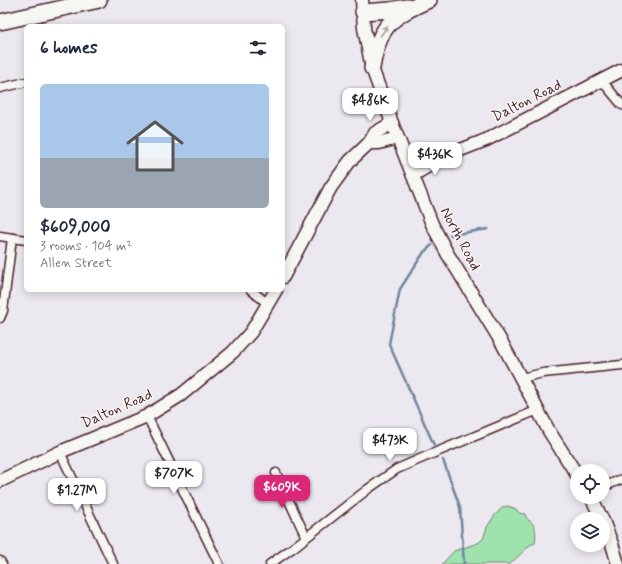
<!DOCTYPE html>
<html lang="en">
<head>
<meta charset="utf-8">
<style>
  :root { --surface:#fff; --page:#f6f6f7; --text:#1f2937; --muted:#747a83; --line:#e0e1e3; --accent:#db2777 }
  body { margin:0; font-family:Mynerve,sans-serif; background:var(--page); color:var(--text); height:100vh; display:flex; flex-direction:column; font-size:15px; white-space:nowrap }
  * { box-sizing:border-box; margin:0 }
  p { font-size:13px; color:var(--muted) }
  .icon { flex:none; width:22px; height:22px; fill:none; stroke:currentColor; stroke-width:2; stroke-linecap:round; stroke-linejoin:round }
  .map { position:relative; flex:1; overflow:hidden }
  .drawer { position:absolute; left:24px; top:24px; width:261px; height:268px; display:flex; flex-direction:column; background:var(--surface); border-radius:6px; box-shadow:0 2px 10px #0003 }
  .drawer>* { flex:none }
  .controls { position:absolute; left:570px; top:464px; display:grid; gap:8px }
  .controls a { display:grid; place-items:center; width:40px; height:40px; border-radius:50%; background:var(--surface); box-shadow:0 2px 10px #0003; font-size:20px }
  .price { position:absolute; translate:-50% -34px; padding:0 9px; border-radius:8px; background:#fff; color:#222; font-size:13px; line-height:26px; filter:drop-shadow(0 1px 2px #0008) }
  .price::after { content:''; position:absolute; left:50%; top:24px; width:12px; height:9px; margin-left:-6px; background:inherit; clip-path:polygon(0 0,100% 0,50% 100%) }
  .price.selected { background:var(--accent); color:#fff }
  ul { padding:0; list-style:none }
  li { display:grid; align-content:center; gap:8px; height:212px; padding:0 16px }
  li+li { border-top:1px solid var(--line) }
  li span { display:grid; place-items:center; height:124px; border-radius:6px; color:#555 }
  li>.icon { margin-inline-start:auto }
  span .icon { width:72px; height:72px; fill:#fffc; stroke-width:1 }
  li b { font-size:17px }
  h2 { display:flex; justify-content:space-between; align-items:center; height:48px; padding:0 16px; font-size:17px }
  .map>svg:first-child { display:block }
  .green { fill:#9ee2ae; stroke:#74806c }
  .lines { fill:none; stroke-linecap:round; stroke-linejoin:round }
  .stream { stroke:#71869f; stroke-width:2.5 }
  .street-casing { stroke:#4a1f2b; stroke-width:11 }
  .secondary-casing { stroke:#4a1f2b; stroke-width:15 }
  .highway-casing { stroke:#4a1f2b; stroke-width:18 }
  .street { stroke:#f6f6f2; stroke-width:8 }
  .secondary { stroke:#f6f6f2; stroke-width:12 }
  .highway { stroke:#f6f6f2; stroke-width:15 }
  .oneway { stroke:#a99598 }
  .labels { text-anchor:middle; dominant-baseline:central; stroke-width:3; stroke-linejoin:round; paint-order:stroke }
  .street-label { font-size:15px; fill:#4a1f2b; stroke:#f6f6f2 }
</style>
</head>
<body>
<div class="map">
<svg width="622" height="564" viewBox="0 0 622 564">
  <rect width="100%" height="100%" fill="#ebe8ef"/>
  <filter id="ink" filterUnits="userSpaceOnUse"><feTurbulence type="fractalNoise" baseFrequency=".025" numOctaves="2"/><feDisplacementMap in="SourceGraphic" scale="8" xChannelSelector="R" yChannelSelector="G"/><feConvolveMatrix kernelMatrix="1 2 1 2 8 2 1 2 1" color-interpolation-filters="sRGB"/></filter>
  <g filter="url(#ink)">
    <path class="green" d="M508,506L516,509L519,513L525,514C526,518 527,519 530,521C537,527 536,535 535,543L530,545L510,564H442L454,551L478,543L483,539L487,527L495,515L503,507Z"/>
    <g class="lines">
      <g class="stream">
        <polyline points="450,235 488,229"/>
        <polyline points="432,245 424,252 400,289 389,344 434,445"/>
        <polyline points="443,460 460,507 464,564"/>
      </g>
      <defs>
        <g id="street">
          <polyline points="602,81 622,105"/>
          <polyline points="0,88 26,82"/>
          <polyline points="0,236 26,240"/>
          <polyline points="251,290 268,304"/>
          <polyline points="0,318 3,311 12,238"/>
          <polyline points="521,378 543,373 622,365"/>
          <polyline points="147,416 219,564"/>
          <polyline points="60,452 113,564"/>
          <polyline points="276,473 306,537"/>
          <polyline points="603,487 622,479"/>
          <polyline points="0,561 2,564"/>
          <polyline points="270,564 294,547 368,489 397,469 427,456 538,410"/>
        </g>
        <g id="secondary">
          <polyline points="362,0 364,28 372,68 392,123 432,224 447,253 502,343 549,431 577,475"/>
          <polyline points="369,143 379,143 397,138"/>
          <polyline points="407,161 440,156"/>
          <polyline points="413,175 445,156 486,140 622,70"/>
          <polyline points="283,277 331,187 350,161 369,143 375,133 392,123"/>
          <polyline points="0,481 60,452 147,416 181,395 233,352 251,332 276,290"/>
          <polyline points="591,497 602,519"/>
          <polyline points="603,521 612,544 618,564"/>
        </g>
        <g id="highway">
          <polyline points="363,12 390,10 407,7"/>
          <polyline points="0,22 99,0"/>
          <path d="M372,68C379,25 391,17 429,0"/>
        </g>
      </defs>
      <use href="#street" class="street-casing"/>
      <use href="#secondary" class="secondary-casing"/>
      <use href="#highway" class="highway-casing"/>
      <use href="#street" class="street"/>
      <use href="#secondary" class="secondary"/>
      <use href="#highway" class="highway"/>
    </g>
    <defs><path id="oneway-shaft" d="M-6 0H5M1.5-3L5.5 0L1.5 3" fill="none" stroke-width="1.6" stroke-linecap="round" stroke-linejoin="round"/></defs>
    <use class="oneway" href="#oneway-shaft" transform="translate(384 31) rotate(-55)"/>
  </g>
  <g class="labels">
    <g class="street-label">
      <text transform="translate(527 101) rotate(-27)">Dalton Road</text>
      <text transform="translate(460 239) rotate(62)">North Road</text>
      <text transform="translate(117 409) rotate(-24)">Dalton Road</text>
    </g>
  </g>
</svg>
<div class="controls">
<a><svg class="icon" aria-label="locate" viewBox="0 0 24 24"><circle cx="12" cy="12" r="6"/><path d="M12 2v4M12 18v4M2 12h4M18 12h4"/></svg></a>
<a><svg class="icon" aria-label="layers" viewBox="0 0 24 24"><path d="M12 4l9 5-9 5-9-5zM3 14l9 5 9-5"/></svg></a>
</div>
<b class="price" style="left:370px;top:122px">$486K</b>
<b class="price" style="left:435px;top:176px">$436K</b>
<b class="price" style="left:390px;top:462px">$473K</b>
<b class="price" style="left:174px;top:495px">$707K</b>
<b class="price selected" style="left:282px;top:509px">$609K</b>
<b class="price" style="left:77px;top:512px">$1.27M</b>
<section class="drawer">
<h2>6 homes<svg class="icon" aria-label="filters" viewBox="0 0 24 24"><path d="M4 7h16M4 17h16"/><circle cx="9" cy="7" r="2"/><circle cx="15" cy="17" r="2"/></svg></h2>
<ul>
<li><span style="background:linear-gradient(#a9c7e8 60%,#9aa5b1 0)"><svg class="icon" aria-label="home" viewBox="0 0 24 24"><path d="M3 11l9-7 9 7M6 9v11h12V9"/></svg></span><div><b>$609,000</b><p>3 rooms · 104 m²</p><p>Allen Street</p></div></li>
</ul>
</section>
</div>
</body>
</html>
